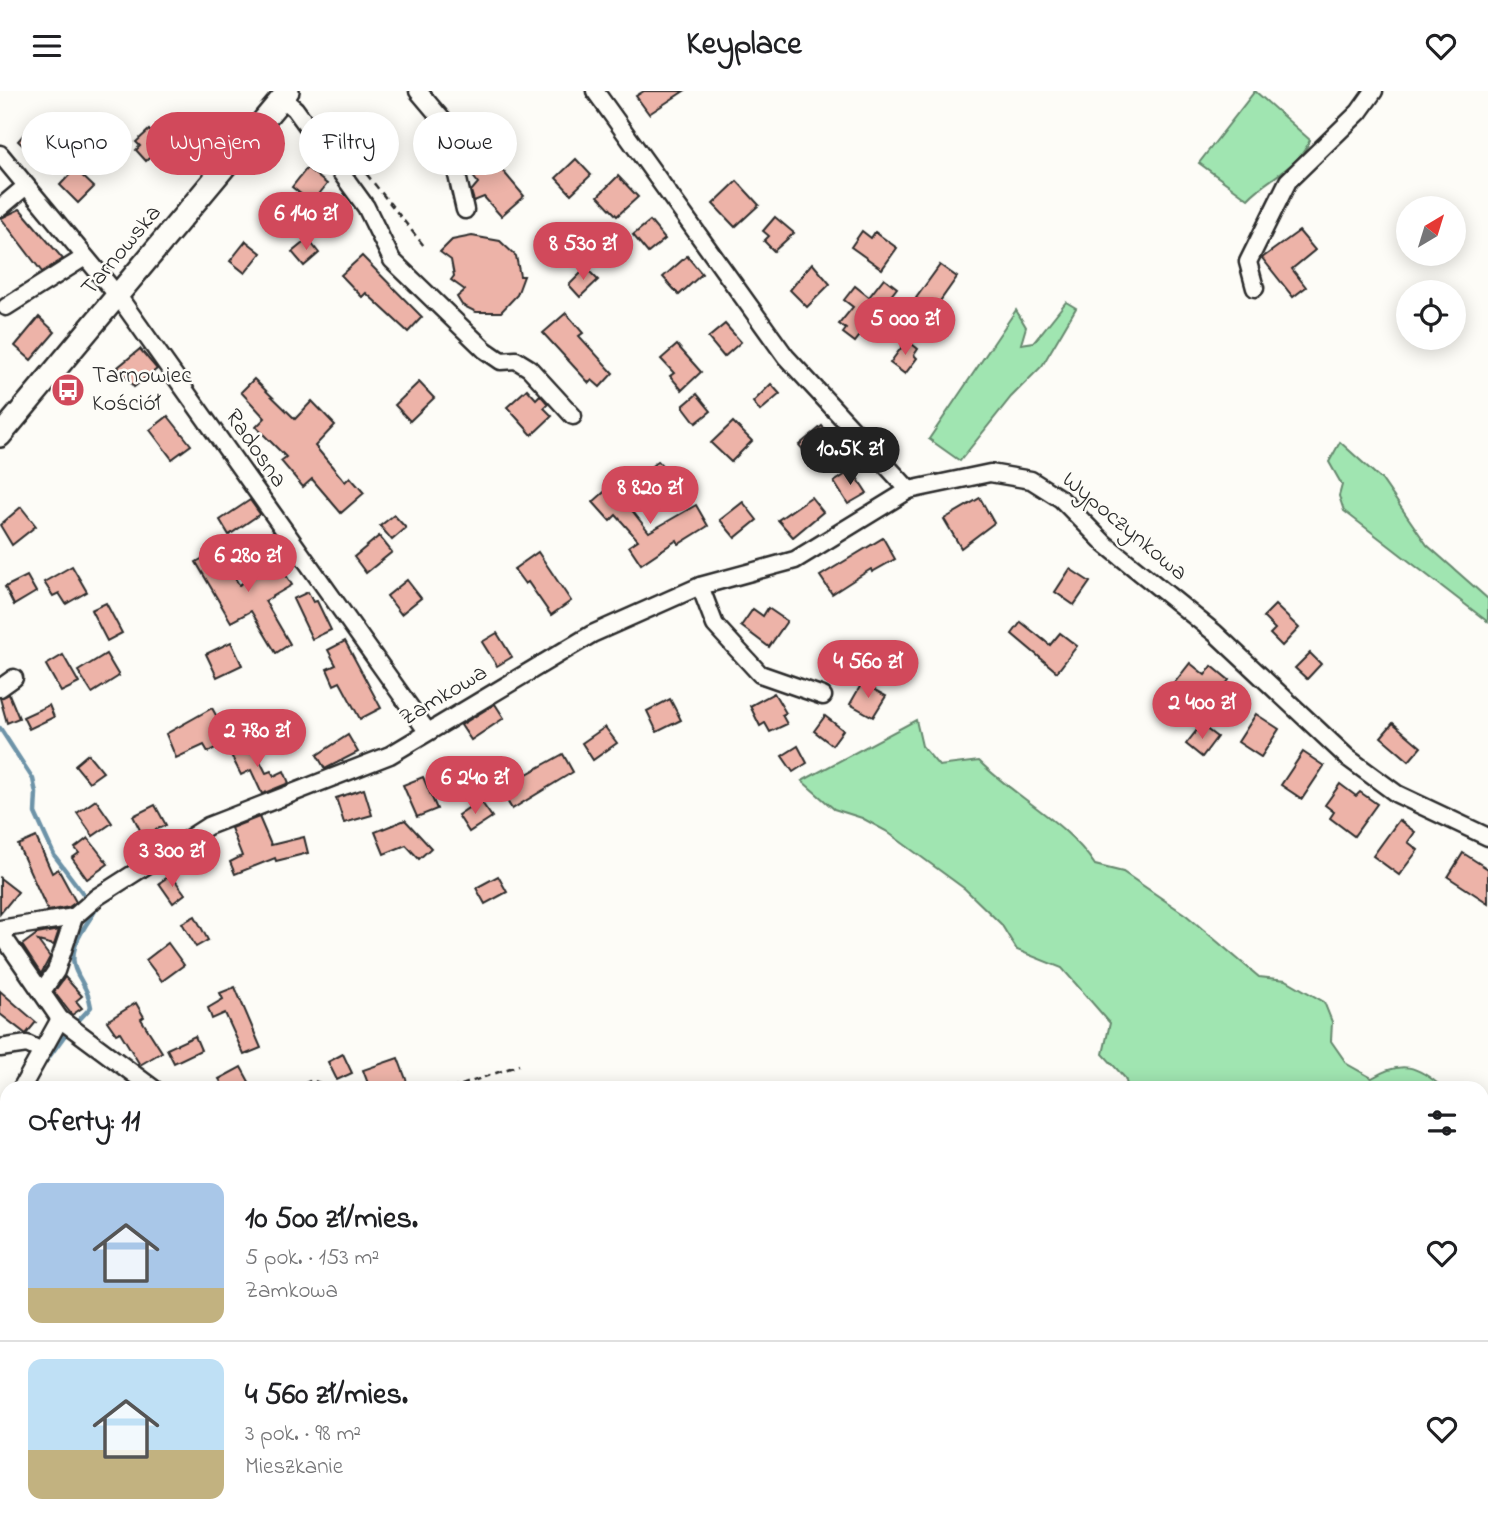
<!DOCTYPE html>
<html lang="pl">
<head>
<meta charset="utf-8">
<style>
  :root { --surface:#fff; --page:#f2f2f2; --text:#202124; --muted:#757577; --line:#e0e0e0; --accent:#d1495b }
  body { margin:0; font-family:"Indie Flower",sans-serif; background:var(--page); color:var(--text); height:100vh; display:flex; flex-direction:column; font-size:26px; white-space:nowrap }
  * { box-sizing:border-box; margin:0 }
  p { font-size:23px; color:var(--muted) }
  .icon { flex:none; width:38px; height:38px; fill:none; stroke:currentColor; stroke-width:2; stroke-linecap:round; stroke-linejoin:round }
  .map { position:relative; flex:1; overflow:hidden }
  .details { position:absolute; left:0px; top:990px; width:1489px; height:450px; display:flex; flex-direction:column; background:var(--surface); border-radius:21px 21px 0 0; box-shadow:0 4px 18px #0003 }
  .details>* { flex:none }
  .guide { position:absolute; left:21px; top:21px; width:700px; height:63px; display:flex; gap:14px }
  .needle { width:46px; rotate:38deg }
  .controls { position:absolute; left:1396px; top:105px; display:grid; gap:14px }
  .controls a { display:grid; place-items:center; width:70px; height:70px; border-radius:50%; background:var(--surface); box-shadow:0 4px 18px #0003; font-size:35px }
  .price { position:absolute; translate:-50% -60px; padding:0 16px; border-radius:24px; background:var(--accent); color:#fff; font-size:23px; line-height:46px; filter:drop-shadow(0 2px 4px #0008) }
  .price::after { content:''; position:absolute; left:50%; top:42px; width:21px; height:16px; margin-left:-10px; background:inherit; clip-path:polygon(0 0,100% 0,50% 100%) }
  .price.on { background:#222; color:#fff }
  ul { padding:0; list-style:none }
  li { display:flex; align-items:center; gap:21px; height:175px; padding:0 28px }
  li+li { border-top:2px solid var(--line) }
  li span { display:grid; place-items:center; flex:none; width:196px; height:140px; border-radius:14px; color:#555 }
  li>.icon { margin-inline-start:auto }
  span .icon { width:84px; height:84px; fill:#fffc; stroke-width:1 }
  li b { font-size:30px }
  h2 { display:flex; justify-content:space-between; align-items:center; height:84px; padding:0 28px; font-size:30px }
  .pill { padding:0 24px; border-radius:32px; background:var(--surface); box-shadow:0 4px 18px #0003; font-size:24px; line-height:63px }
  .pill.on { background:var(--accent); color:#fff }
  header { display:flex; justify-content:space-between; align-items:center; height:91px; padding:0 28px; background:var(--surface); font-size:32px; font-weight:700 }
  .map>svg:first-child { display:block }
  .green { fill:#a0e5b1; stroke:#66886e; stroke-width:2 }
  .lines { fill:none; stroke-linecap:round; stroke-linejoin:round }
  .stream { stroke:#6d93a8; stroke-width:4.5 }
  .building { fill:#edb3a8; stroke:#2b2b2b; stroke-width:2 }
  .minor-casing { stroke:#2b2b2b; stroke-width:21 }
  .major-casing { stroke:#2b2b2b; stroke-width:26 }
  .path { stroke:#2b2b2b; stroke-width:2.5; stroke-dasharray:7 5; stroke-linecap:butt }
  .minor { stroke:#fdfcf7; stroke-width:16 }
  .major { stroke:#fdfcf7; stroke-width:21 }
  .labels { text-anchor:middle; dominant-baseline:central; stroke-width:5; stroke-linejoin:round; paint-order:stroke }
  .street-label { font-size:24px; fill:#2b2b2b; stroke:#fdfcf7 }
  .poi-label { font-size:24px; fill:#2b2b2b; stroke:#fdfcf7; text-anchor:start }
</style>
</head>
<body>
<header><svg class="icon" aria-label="menu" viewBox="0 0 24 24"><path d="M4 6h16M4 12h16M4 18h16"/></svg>Keyplace<svg class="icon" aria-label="heart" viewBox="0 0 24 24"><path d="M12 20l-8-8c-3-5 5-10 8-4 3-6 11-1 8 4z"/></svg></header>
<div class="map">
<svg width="1488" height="1439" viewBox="0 0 1488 1439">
  <rect width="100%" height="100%" fill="#fdfcf7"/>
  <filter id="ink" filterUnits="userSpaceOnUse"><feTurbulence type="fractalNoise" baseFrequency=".0143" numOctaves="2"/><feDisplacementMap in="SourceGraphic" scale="14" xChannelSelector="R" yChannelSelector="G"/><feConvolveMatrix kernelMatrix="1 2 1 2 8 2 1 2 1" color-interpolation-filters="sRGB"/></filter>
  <g filter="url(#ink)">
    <g class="green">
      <path d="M1255,0L1310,49C1298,78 1268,86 1248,108L1199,72Z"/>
      <polygon points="1066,211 1076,217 1042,275 1011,306 960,370 929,348 1016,219 1026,236 1021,253 1034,251"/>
      <polygon points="1340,351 1382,389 1427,454 1488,508 1488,531 1344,420 1339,405 1342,394 1329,371"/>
      <path d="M916,629L922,655L939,675L979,670C1016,707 1066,730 1095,774L1123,781L1186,824L1259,886L1286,889L1324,911L1332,931L1331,950L1347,973L1372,987C1401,969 1417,974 1443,997H1128L1125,987L1103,963L1110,932L1062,877L1017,859L1001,833L965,798L886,740L862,727L834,718L802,690Z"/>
      <polygon points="1482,1033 1488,1038 1488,1439 1290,1439 1287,1433 1482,1433"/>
    </g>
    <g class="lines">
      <g class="stream">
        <polyline points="0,637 33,688 36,702 35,722 54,764 84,804"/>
        <path d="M78,930L91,916C89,903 84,895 78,884C64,860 84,837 97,817"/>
        <polyline points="44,973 65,944"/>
        <polyline points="0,1104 5,1114"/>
        <polyline points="0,1380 7,1365"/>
      </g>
    </g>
    <g class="building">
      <polygon points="644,0 684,0 649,23 636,5"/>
      <polygon points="76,30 89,42 81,51 68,38"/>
      <polygon points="32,34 49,51 35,66 18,50"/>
      <polygon points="149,39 163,54 146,70 136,59 140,55 136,51"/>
      <polygon points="492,67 524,105 501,125 484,106 474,110 471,100 478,92 472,84"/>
      <polygon points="576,68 591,84 571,103 556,87"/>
      <polygon points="307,77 327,93 312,112 292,96"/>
      <polygon points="75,78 94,96 78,112 60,94"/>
      <polygon points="618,85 638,106 617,125 598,105"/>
      <polygon points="737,90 759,114 735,136 713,113"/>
      <polygon points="279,117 294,129 281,144 267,133"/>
      <polygon points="20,118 63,168 42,181 1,127"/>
      <polygon points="775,126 794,142 774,160 764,150 769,145 763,140"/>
      <polygon points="650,130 665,148 648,162 633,144"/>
      <polygon points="862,140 871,147 875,141 897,157 882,178 851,156"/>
      <polygon points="1299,140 1315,159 1292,178 1306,196 1293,206 1262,167"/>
      <polygon points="472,145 500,150 516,165 520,185 524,185 517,204 501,221 476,221 462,214 457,206 465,199 451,189 454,185 451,169 440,161 452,149"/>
      <polygon points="308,148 319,162 304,175 292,161"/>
      <polygon points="246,150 261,162 245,182 230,170"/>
      <polygon points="362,165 422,226 408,241 366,202 362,206 341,184"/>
      <polygon points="687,165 702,183 679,204 663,186"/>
      <polygon points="812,172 830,193 807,216 790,199"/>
      <polygon points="940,174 957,186 933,220 916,207"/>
      <polygon points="586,177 598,189 580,206 569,194"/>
      <polygon points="884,187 897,197 855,251 843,242 846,238 839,233 853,216 844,209 855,195 869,206"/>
      <polygon points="566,222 583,242 579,245 613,282 600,296 592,289 589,292 543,242"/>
      <polygon points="39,226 55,241 31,269 15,255"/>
      <polygon points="725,233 741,251 724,266 708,247"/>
      <polygon points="907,249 918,258 914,264 917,267 905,283 890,272"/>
      <polygon points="677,254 701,281 682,299 670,285 674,282 661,268"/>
      <polygon points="140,258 157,278 134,296 118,276"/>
      <polygon points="254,288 295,328 312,310 335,334 315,355 345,391 350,386 364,402 341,422 312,388 303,396 281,370 286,366 256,336 265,327 241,301"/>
      <polygon points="419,291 434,307 410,330 395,314"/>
      <polygon points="771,293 780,303 760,320 753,311"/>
      <polygon points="527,298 536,308 540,304 542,306 548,313 544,317 552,325 532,344 507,316"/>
      <polygon points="697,303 711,320 696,332 683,315"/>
      <polygon points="168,325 191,354 172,368 150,339"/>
      <polygon points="733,331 752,350 731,371 711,352"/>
      <polygon points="822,335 842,359 819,378 799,354"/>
      <polygon points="658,370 674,388 665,396 648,378"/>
      <polygon points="852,379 867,402 848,413 834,391"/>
      <polygon points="612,394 649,441 696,414 708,435 679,453 677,449 641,473 629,455 638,449 616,424 610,430 593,411"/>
      <polygon points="811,406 823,421 793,446 778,429"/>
      <polygon points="980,407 994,432 961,457 944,428"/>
      <polygon points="250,409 260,423 229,444 220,429"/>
      <polygon points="743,411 757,429 735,447 720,429"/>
      <polygon points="21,416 36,435 12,454 0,434"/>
      <polygon points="394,424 406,437 392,449 380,435"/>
      <polygon points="379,445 392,461 366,482 354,466"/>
      <polygon points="883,447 895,468 872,481 871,478 832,503 820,485"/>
      <polygon points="219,458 239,494 278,471 292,494 265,510 290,553 276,562 251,520 231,531 196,471"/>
      <polygon points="538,461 571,510 551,524 528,491 525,493 514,478"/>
      <polygon points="72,475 87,501 66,513 59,502 53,505 44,491"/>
      <polygon points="1070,478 1090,491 1074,514 1055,501"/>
      <polygon points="27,485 36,501 14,514 5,496"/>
      <polygon points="407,489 421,507 401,523 387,505"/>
      <polygon points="308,501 313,511 317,510 331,539 312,548 293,508"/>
      <polygon points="106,512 122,542 107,550 91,519"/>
      <polygon points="1275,514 1299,537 1282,555 1270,543 1275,538 1263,526"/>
      <polygon points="768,517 787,530 769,556 741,535 753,518 763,525"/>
      <polygon points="1021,531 1050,554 1060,542 1077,555 1057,581 1012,543"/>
      <polygon points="497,542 512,566 497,575 482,551"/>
      <polygon points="345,550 381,617 360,628 340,591 334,594 327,578 336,574 328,559"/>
      <polygon points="231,551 242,574 217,586 206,563"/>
      <polygon points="1310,562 1321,573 1307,588 1295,577"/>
      <polygon points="106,563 119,585 92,602 78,580"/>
      <polygon points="63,564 79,592 61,601 46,574"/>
      <polygon points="1190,572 1205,584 1212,575 1229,589 1218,603 1214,600 1197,623 1168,600"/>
      <polygon points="862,592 886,605 873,626 850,613"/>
      <polygon points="774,602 786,622 782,624 787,633 770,641 765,632 760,635 750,615"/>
      <polygon points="9,603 19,627 7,632 0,607"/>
      <polygon points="670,608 681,629 657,641 647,620"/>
      <polygon points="495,613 504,627 471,649 461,634"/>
      <polygon points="49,614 54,626 29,638 23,626"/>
      <polygon points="212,617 230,649 208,661 204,654 176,667 166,643"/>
      <polygon points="1256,623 1279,638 1261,666 1238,651"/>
      <polygon points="825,625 843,639 832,654 814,640"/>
      <polygon points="1393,632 1421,656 1409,670 1381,646"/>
      <polygon points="1201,634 1217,646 1202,666 1186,653"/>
      <polygon points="605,636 617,652 593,669 582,652"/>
      <polygon points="348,644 358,661 325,678 317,664"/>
      <polygon points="251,652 266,682 271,680 274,685 284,680 289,692 262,703 251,679 241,684 230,662"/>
      <polygon points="798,655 807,672 793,681 782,665"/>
      <polygon points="1303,661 1324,675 1302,708 1281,694"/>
      <polygon points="88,663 103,681 89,691 75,674"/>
      <polygon points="563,663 573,681 512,718 500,698"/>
      <polygon points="423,686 437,718 417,726 403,694"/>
      <polygon points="1340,693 1356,705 1360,701 1377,713 1354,745 1330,727 1334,721 1325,714"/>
      <polygon points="364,698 372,724 344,732 336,707"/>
      <polygon points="96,709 112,732 93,745 77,722"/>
      <polygon points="480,709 492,726 469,741 458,724"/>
      <polygon points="155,714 166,734 143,745 133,725"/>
      <polygon points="259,726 271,754 304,746 308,762 276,770 275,767 235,783 230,771 242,765 231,737"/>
      <polygon points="405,729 431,757 419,768 406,754 384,763 375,741"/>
      <polygon points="1399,729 1415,741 1408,751 1418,759 1399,784 1373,765"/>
      <polygon points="36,746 52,782 58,778 76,811 69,816 48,820 18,754"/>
      <polygon points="88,747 108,773 87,788 72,767 79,762 75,757"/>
      <polygon points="1463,762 1488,778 1488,812 1448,786"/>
      <polygon points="171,784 185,803 173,812 159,792"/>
      <polygon points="498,785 507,801 485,813 476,797"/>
      <polygon points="0,787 18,801 0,823"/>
      <polygon points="195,825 208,849 196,856 182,832"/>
      <polygon points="59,839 54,854 38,850 50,866 41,883 22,854 37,843"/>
      <polygon points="168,852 184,874 162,890 146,869"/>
      <polygon points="65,886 82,905 76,910 82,917 72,924 54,901"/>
      <polygon points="235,896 261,957 244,964 225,922 212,928 208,917 223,908 220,902"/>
      <polygon points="0,900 36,931 26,943 0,923"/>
      <polygon points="136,912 144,926 141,928 162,961 140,974 120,941 116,943 107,930"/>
      <polygon points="195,945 201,959 174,972 167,958"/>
      <polygon points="343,963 352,982 337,989 328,971"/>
      <polygon points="398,967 407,991 390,998 370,998 363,979"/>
      <polygon points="241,976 253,998 225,998 219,988"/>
    </g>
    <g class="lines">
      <defs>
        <g id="minor">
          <polyline points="418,0 445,32 465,119"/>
          <polyline points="595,0 786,266 909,399 990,382 1031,389 1061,408 1105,453 1215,542 1348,667 1397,703 1488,746"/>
          <polyline points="282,7 295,18 366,116 392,169 485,259 501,270 516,269 529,277 573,325"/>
          <polyline points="0,63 118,205 427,640"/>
          <polyline points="0,117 26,95"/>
          <polyline points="1255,197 1248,171 1288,90 1359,21 1374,0"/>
          <polyline points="6,216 85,166"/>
          <polyline points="700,495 715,534 760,583 823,605"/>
          <polyline points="0,597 14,587"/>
          <polyline points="0,838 74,826 97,806 208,735 390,664 592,543 700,495 795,469 909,399"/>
          <polyline points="0,841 60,928 154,998"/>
          <polyline points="43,899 56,880 74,826"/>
          <polyline points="0,957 27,953 42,960"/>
          <polyline points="21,998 60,928"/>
          <polyline points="0,1034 7,1022"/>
          <polyline points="0,1118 7,1128"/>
          <polyline points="370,1433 372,1439"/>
          <polyline points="1382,1433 1386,1439"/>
        </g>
        <polyline id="major" points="0,345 288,0"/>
      </defs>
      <use href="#minor" class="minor-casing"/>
      <use href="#major" class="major-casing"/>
      <g class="path">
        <polyline points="329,36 424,155"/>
        <polyline points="293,998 312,989 335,998"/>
        <polyline points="450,998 519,974"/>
      </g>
      <use href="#minor" class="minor"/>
      <use href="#major" class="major"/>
    </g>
  </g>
  <defs>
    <symbol id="bus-disc" viewBox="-11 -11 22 22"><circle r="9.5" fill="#d1495b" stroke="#fdfcf7"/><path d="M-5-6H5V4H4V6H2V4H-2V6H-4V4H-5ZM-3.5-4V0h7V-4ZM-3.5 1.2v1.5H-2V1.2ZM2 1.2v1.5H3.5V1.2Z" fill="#fff"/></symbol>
  </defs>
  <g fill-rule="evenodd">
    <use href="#bus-disc" x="49" y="280" width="38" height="38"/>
  </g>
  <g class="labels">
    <g class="street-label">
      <text transform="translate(122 160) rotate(-50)">Tarnowska</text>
      <text transform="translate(255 358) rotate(55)">Radosna</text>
      <text transform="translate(1124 436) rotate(40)">Wypoczynkowa</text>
      <text transform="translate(444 605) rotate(-31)">Zamkowa</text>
    </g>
    <g class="poi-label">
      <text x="92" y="285">Tarnowiec<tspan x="92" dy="28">Kościół</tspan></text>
    </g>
  </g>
</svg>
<div class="controls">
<a><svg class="needle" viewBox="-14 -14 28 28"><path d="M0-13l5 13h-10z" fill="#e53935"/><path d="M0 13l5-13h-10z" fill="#757577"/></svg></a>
<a><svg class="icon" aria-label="locate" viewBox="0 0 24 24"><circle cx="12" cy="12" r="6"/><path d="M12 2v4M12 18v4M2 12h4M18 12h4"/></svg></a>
</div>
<b class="price" style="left:306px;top:161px">6 140 zł</b>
<b class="price" style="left:583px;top:191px">8 530 zł</b>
<b class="price" style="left:905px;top:266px">5 000 zł</b>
<b class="price on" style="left:850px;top:396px">10.5K zł</b>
<b class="price" style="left:650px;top:435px">8 820 zł</b>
<b class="price" style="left:248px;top:503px">6 280 zł</b>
<b class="price" style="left:868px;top:609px">4 560 zł</b>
<b class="price" style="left:1202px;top:650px">2 400 zł</b>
<b class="price" style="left:257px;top:678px">2 780 zł</b>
<b class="price" style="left:475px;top:725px">6 240 zł</b>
<b class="price" style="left:172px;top:798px">3 300 zł</b>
<div class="guide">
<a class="pill">Kupno</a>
<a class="pill on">Wynajem</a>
<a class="pill">Filtry</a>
<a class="pill">Nowe</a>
</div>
<section class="details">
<h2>Oferty: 11<svg class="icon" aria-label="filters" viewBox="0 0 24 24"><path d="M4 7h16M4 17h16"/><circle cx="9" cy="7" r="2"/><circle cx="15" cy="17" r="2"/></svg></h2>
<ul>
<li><span style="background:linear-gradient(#a9c7e8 75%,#c2b280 0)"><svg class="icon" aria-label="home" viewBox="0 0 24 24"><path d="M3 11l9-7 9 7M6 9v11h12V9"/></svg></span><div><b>10 500 zł/mies.</b><p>5 pok. · 153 m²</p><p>Zamkowa</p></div><svg class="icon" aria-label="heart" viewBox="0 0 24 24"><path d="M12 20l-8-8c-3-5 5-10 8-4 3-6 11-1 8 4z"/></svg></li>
<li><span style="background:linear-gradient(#bfe0f5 65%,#c2b280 0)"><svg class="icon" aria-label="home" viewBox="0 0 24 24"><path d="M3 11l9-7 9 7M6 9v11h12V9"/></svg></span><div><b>4 560 zł/mies.</b><p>3 pok. · 98 m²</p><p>Mieszkanie</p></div><svg class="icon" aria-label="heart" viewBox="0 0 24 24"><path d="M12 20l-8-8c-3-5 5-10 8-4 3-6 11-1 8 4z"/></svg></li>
</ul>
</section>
</div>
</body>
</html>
